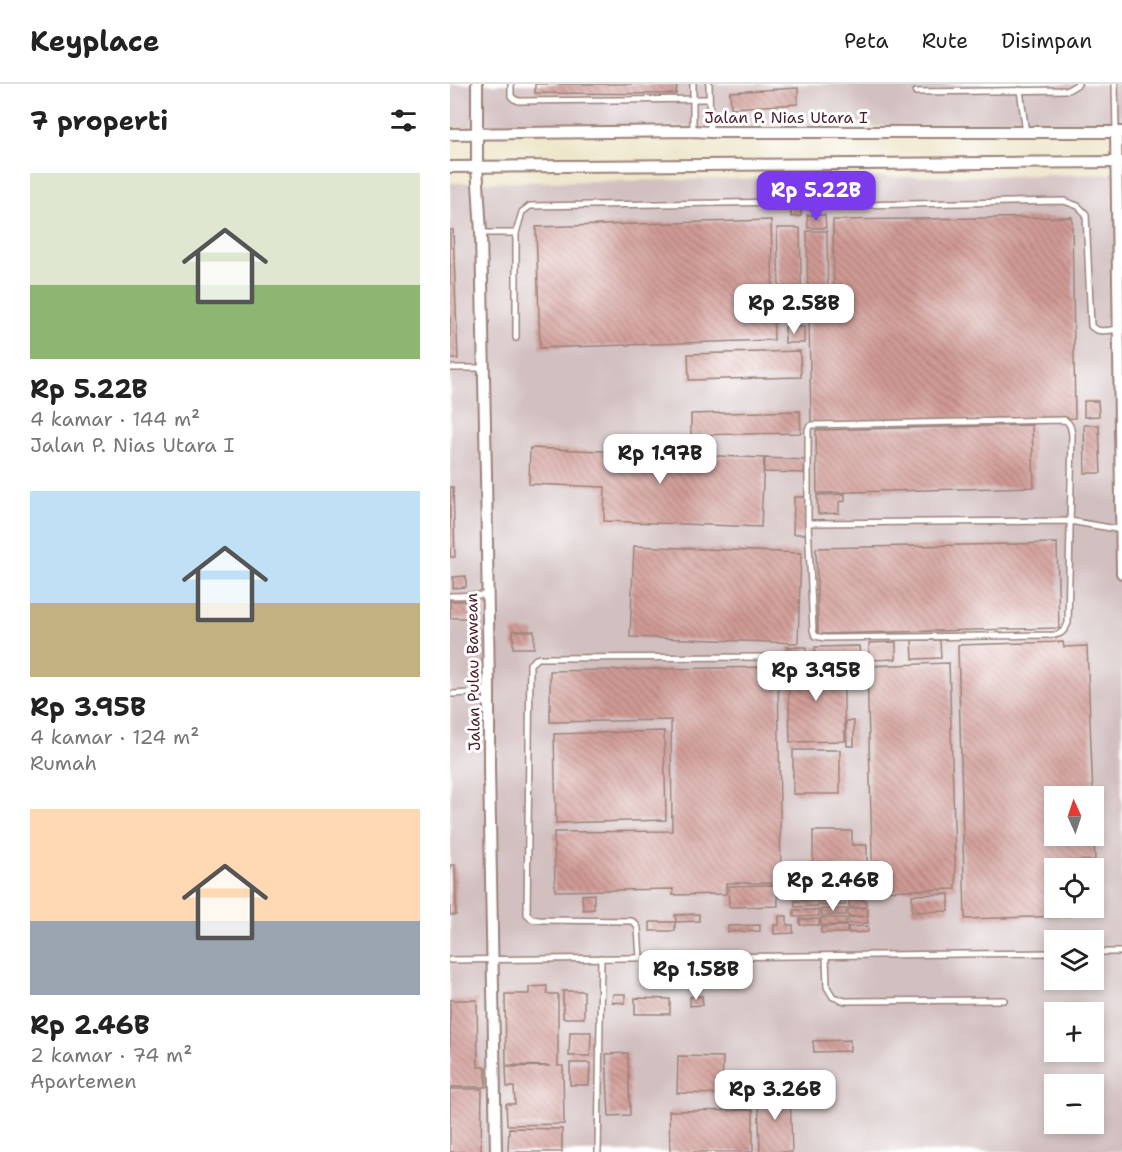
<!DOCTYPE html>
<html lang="id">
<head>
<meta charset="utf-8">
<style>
  :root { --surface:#fff; --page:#f2f2f2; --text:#222; --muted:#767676; --line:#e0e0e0; --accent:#7c3aed }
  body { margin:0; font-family:"Shantell Sans",sans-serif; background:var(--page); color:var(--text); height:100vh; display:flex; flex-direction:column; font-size:22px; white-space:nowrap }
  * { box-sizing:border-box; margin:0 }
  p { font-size:20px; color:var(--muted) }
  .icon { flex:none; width:33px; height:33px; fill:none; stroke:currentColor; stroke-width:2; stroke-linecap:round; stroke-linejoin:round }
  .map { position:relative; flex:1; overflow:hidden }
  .panel { display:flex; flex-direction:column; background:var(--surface); width:450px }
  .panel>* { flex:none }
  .needle { width:39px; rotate:357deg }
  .tools { position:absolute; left:594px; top:702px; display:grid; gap:12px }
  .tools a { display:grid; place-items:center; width:60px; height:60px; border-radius:0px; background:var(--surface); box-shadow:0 3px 9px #0003; font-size:30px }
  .price { position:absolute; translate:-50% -51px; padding:0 14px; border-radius:12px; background:#fff; color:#222; font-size:20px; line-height:39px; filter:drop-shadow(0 2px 3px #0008) }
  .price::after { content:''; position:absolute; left:50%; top:36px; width:18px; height:14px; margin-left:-9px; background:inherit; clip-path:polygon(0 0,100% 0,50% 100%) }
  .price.on { background:var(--accent); color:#fff }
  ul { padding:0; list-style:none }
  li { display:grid; align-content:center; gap:12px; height:318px; padding:0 30px }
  li span { display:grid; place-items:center; height:186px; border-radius:0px; color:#555 }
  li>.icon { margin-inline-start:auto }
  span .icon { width:108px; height:108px; fill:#fffc; stroke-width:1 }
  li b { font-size:26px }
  h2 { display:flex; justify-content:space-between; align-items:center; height:72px; padding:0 30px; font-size:26px }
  header { display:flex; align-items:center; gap:36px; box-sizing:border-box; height:84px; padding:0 30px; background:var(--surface); border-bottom:2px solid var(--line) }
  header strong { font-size:28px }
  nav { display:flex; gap:33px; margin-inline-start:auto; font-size:21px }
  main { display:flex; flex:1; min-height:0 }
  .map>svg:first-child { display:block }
  .industrial { fill:#d2bfc0; fill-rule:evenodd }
  .building { fill:url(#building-back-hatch) }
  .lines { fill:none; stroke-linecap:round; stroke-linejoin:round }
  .lane-casing { stroke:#9c827a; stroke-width:8 }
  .street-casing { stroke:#9c827a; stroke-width:14 }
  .lane { stroke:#fff; stroke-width:5 }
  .street { stroke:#fff; stroke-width:10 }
  .labels { text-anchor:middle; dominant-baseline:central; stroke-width:6; stroke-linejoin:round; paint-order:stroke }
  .street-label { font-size:16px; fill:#4a1f2b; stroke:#fff }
</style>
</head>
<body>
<header>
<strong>Keyplace</strong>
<nav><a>Peta</a><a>Rute</a><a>Disimpan</a></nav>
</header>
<main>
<section class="panel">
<h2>7 properti<svg class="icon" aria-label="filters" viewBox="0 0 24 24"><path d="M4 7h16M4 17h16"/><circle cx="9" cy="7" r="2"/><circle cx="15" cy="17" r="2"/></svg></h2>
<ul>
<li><span style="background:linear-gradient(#dfe7d0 60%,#8fb573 0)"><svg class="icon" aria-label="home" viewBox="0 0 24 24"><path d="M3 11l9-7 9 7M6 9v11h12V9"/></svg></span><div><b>Rp 5.22B</b><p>4 kamar · 144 m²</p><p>Jalan P. Nias Utara I</p></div></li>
<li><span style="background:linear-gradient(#bfe0f5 60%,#c2b280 0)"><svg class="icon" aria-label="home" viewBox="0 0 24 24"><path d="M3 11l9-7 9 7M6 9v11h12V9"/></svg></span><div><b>Rp 3.95B</b><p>4 kamar · 124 m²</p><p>Rumah</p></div></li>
<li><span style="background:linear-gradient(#ffd9b3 60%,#9aa5b1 0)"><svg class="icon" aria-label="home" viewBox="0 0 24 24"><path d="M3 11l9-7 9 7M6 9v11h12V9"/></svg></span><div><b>Rp 2.46B</b><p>2 kamar · 74 m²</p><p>Apartemen</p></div></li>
</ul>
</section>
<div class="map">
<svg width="672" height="1068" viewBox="0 0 672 1068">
  <defs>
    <pattern id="building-back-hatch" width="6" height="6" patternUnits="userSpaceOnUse" patternTransform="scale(1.5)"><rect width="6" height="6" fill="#d09a94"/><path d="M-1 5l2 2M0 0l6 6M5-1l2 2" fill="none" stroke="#ab7d79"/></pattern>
  </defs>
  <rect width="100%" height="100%" fill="#fff"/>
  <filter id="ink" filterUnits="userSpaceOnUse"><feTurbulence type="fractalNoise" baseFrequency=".0167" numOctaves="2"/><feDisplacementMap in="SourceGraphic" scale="12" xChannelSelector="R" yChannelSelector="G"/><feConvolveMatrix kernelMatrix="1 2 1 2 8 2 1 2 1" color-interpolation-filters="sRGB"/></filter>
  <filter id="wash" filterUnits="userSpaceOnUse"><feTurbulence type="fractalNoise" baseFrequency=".008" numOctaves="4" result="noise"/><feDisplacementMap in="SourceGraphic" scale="24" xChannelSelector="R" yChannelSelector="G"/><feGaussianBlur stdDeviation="1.35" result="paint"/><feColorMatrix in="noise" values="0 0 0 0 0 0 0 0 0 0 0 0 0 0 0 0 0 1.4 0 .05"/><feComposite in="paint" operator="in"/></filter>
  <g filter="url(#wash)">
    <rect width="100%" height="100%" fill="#eee6ca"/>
    <g class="industrial">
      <polygon points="0,0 672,0 672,42 0,44"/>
      <path d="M672,90V1068H0V99ZM604,712H644V752H604ZM604,784H644V824H604ZM604,856H644V896H604ZM604,928H644V968H604ZM604,1000H644V1040H604Z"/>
    </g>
    <g id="blocks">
      <g class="building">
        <polygon points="85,0 227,0 226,10 85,9"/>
        <polygon points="348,4 348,20 281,24 280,8"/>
        <polygon points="341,116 351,116 351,132 341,133"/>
        <polygon points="357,131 375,131 376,144 358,144"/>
        <polygon points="622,133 625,334 361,338 359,236 384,235 383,136"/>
        <polygon points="321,136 324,256 90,264 86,143"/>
        <polygon points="327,144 350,144 352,234 330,234"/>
        <polygon points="0,146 3,146 8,275 0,275"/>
        <polygon points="357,147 377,147 378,230 358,230"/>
        <rect x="335" y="243" width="19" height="16"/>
        <polygon points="350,267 351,293 239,296 238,270"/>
        <polygon points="634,317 648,317 649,332 634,333"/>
        <polygon points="350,327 351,349 241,351 241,330"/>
        <polygon points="582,341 584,403 367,409 366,346"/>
        <polygon points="634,341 649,341 651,389 635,389"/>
        <polygon points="80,364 314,374 311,443 154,437 155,403 79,400"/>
        <polygon points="315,374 355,376 354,389 314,388"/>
        <polygon points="0,403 3,403 5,473 0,473"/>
        <polygon points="395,410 395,417 389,418 389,429 368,430 367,411"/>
        <polygon points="344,413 357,413 356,450 343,450"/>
        <polygon points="607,459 609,544 368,550 366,464"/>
        <polygon points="184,462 351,469 348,559 180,553"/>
        <polygon points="16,492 16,503 3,504 3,493"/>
        <rect x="0" y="517" width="19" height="17"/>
        <rect x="63" y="547" width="21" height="17"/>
        <polygon points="462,556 490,556 491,574 463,575"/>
        <polygon points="446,558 446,575 419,576 419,559"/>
        <polygon points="613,558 614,563 637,562 643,712 604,712 604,752 644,752 645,776 619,777 620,784 604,784 604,824 621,824 621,832 515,835 508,561"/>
        <polygon points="409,562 410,573 365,574 365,563"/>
        <polygon points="337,563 356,563 356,576 337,577"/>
        <polygon points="393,579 395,657 340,658 338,580"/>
        <polygon points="499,579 506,805 423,807 417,582"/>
        <polygon points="328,583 331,799 276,799 276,810 223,811 223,805 105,807 104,748 222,747 221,636 100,638 100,587"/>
        <polygon points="396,637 404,637 404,662 397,662"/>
        <polygon points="214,647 216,736 106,739 104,650"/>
        <rect x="343" y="666" width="47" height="44"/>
        <polygon points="363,747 402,747 402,761 417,761 417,782 363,782"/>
        <polygon points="0,781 5,781 6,831 0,831"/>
        <polygon points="376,785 376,790 388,790 388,804 376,804 376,808 340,808 339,786"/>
        <polygon points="327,801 328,822 279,823 278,802"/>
        <polygon points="144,810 144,825 133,826 132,811"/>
        <polygon points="499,810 499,827 462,828 462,811"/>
        <polygon points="395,815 395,821 371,822 371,817"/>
        <rect x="399" y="816" width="17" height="7"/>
        <polygon points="345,817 368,817 368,822 345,823"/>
        <polygon points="418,824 418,832 398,832 398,825"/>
        <polygon points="371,825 396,825 396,831 372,832"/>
        <polygon points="344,826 369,826 369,832 344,833"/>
        <polygon points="249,830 249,837 226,838 225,831"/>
        <polygon points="329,832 337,832 337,841 343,841 343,849 324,850 324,841 329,841"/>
        <polygon points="417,832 418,839 399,840 398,834"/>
        <rect x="371" y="834" width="25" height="7"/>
        <rect x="350" y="835" width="19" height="6"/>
        <rect x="200" y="838" width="25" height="9"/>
        <polygon points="310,841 310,847 278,848 278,842"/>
        <polygon points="397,842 397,849 371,849 371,843"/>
        <polygon points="418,842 418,848 399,849 398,843"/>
        <polygon points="97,902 97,910 108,910 108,982 113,982 114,1040 57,1041 56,1020 65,1020 64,1003 57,1003 56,983 100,982 56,981 55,910 79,910 79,903"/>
        <rect x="113" y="907" width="21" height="27"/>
        <polygon points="163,910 175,910 175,919 162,918"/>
        <polygon points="252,912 253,921 240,922 240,913"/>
        <polygon points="185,914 220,915 220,930 185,930"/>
        <polygon points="0,916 27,916 28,983 36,983 36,1003 0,1003"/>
        <polygon points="120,948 141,948 140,972 119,972"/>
        <polygon points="400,956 400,967 364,968 363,957"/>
        <polygon points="178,969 180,1031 159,1032 156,970"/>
        <polygon points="228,972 273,973 272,1010 227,1009"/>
        <polygon points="120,979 140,979 139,1001 120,1001"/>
        <polygon points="286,1002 301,1002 301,1024 286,1025"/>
        <polygon points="0,1005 32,1005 31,1068 0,1068"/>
        <polygon points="340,1006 342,1068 310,1068 308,1007"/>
        <polygon points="303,1026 303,1068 220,1068 219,1027"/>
        <polygon points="59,1044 112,1045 112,1068 58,1068"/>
      </g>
    </g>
  </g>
  <g filter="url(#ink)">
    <use href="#blocks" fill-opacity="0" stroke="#9c827a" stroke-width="1.5"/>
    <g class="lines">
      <defs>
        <g id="lane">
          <polyline points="61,0 61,12 64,15 69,17 259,15"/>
          <polyline points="243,0 243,47"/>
          <polyline points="259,0 260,48"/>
          <polyline points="665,0 666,48"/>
          <polyline points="570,6 576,49"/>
          <polyline points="466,8 618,6 628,0"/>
          <path d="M356,122L614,117L628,122L636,130L641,242C648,250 660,246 670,245"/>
          <polyline points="32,149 66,149"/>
          <polyline points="66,254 66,149 72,128 80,122 332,118"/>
          <polyline points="0,284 34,284"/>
          <path d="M358,439V345L359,343L362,341L615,336C621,340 621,345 622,351L618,539C615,546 612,550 604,551L375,554L365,552L363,546L358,439L620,437L672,446"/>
          <polyline points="0,512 37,511"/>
          <polyline points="2,610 39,608"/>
          <polyline points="644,868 672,868"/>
          <polyline points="376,872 377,903 383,913 395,917 554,916"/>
          <polyline points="190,874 188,844 184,838 181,837 89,836 82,835 77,830 80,580 86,575 89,574 326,573"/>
          <polyline points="0,876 604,869"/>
          <polyline points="148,1068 151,874"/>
        </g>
        <g id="street">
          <polyline points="27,0 27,82 31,149 36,390 39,608 39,684 46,1068"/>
          <polyline points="666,48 672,489"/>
          <polyline points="0,50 243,47 260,48 672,48"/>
          <polyline points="0,83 672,78"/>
        </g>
      </defs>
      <use href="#lane" class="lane-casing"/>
      <use href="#street" class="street-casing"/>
      <use href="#lane" class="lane"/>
      <use href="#street" class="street"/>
    </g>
  </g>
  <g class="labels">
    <g class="street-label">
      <text x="336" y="33">Jalan P. Nias Utara I</text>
      <text transform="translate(23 588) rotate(-91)">Jalan Pulau Bawean</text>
    </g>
  </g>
</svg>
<div class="tools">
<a><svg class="needle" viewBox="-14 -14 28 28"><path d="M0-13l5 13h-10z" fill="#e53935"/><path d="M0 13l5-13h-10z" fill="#767676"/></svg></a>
<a><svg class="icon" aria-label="locate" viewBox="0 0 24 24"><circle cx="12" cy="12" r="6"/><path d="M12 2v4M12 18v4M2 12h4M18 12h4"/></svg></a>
<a><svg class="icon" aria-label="layers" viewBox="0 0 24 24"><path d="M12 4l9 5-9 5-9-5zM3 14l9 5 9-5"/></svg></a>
<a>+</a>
<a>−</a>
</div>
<b class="price on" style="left:366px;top:138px">Rp 5.22B</b>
<b class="price" style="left:344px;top:251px">Rp 2.58B</b>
<b class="price" style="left:210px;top:401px">Rp 1.97B</b>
<b class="price" style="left:366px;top:618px">Rp 3.95B</b>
<b class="price" style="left:383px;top:828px">Rp 2.46B</b>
<b class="price" style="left:246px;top:917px">Rp 1.58B</b>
<b class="price" style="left:325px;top:1037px">Rp 3.26B</b>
</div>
</main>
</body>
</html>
